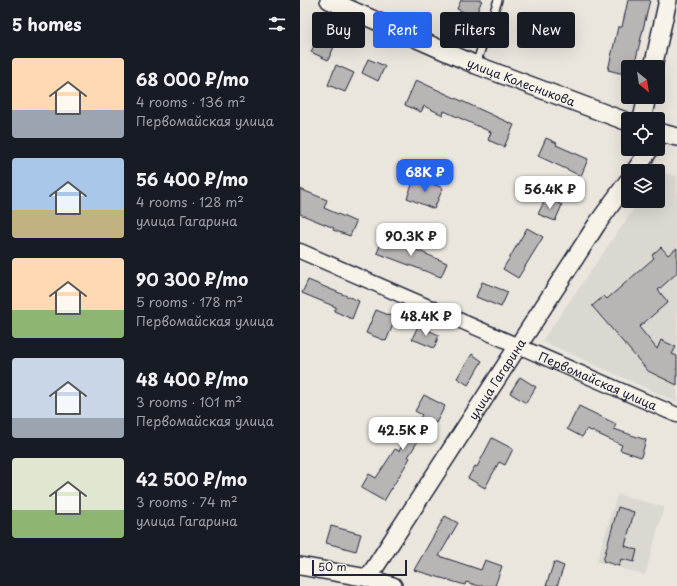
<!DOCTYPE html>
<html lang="en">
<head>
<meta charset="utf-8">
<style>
  :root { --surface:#171b24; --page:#20242c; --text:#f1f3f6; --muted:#9ea1a6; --accent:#2563eb }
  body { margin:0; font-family:"Playpen Sans",sans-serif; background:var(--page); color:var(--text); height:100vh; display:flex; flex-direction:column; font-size:15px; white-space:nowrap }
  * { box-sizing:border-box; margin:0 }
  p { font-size:13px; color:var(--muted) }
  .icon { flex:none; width:22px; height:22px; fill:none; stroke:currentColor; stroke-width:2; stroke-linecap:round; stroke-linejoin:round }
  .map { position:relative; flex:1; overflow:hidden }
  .sheet { display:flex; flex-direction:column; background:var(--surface); width:300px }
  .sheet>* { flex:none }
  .guide { position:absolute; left:12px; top:12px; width:305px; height:36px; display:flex; gap:8px }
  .needle { width:26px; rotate:150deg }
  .controls { position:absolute; left:321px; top:60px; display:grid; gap:8px }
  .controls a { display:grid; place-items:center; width:44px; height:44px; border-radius:4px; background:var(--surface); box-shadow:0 4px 16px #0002; font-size:20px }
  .scale { position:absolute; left:12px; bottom:10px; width:95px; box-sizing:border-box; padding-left:4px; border:2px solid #22223b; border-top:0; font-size:11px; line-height:14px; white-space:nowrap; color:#22223b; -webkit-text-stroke:3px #f7f3e8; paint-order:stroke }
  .price { position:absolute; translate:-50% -34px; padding:0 9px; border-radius:8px; background:#fff; color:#222; font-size:13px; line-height:26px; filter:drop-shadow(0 1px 2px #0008) }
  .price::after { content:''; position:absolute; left:50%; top:24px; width:12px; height:9px; margin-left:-6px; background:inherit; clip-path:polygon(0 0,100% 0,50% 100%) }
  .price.active { background:var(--accent); color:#fff }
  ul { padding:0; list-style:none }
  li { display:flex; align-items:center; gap:12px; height:100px; padding:0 12px }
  li span { display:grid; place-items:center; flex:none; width:112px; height:80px; border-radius:4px; color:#555 }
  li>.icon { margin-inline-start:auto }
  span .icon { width:48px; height:48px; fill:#fffc; stroke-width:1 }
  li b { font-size:17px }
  h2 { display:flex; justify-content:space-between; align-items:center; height:48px; padding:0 12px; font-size:17px }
  .tag { padding:0 14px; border-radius:4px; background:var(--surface); box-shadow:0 4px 16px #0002; font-size:14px; line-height:36px }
  .tag.active { background:var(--accent); color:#fff }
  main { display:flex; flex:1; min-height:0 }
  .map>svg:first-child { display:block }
  .built { fill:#dbd8d2 }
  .building { fill:#b8b6b5; stroke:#22223b }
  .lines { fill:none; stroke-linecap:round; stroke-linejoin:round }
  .service-casing { stroke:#22223b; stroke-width:10 }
  .minor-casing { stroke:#22223b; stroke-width:17 }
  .tertiary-casing { stroke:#22223b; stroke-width:20 }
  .service { stroke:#f7f3e8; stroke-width:7 }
  .minor { stroke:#f7f3e8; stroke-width:14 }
  .tertiary { stroke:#f7f3e8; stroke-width:17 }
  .labels { text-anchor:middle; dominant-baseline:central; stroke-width:4; stroke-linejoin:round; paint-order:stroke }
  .street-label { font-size:12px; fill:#22223b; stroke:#f7f3e8 }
</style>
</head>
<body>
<main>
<section class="sheet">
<h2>5 homes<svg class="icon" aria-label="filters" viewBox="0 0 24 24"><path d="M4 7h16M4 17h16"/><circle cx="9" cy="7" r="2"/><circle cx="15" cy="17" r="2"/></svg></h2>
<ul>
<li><span style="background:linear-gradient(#ffd9b3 65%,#9aa5b1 0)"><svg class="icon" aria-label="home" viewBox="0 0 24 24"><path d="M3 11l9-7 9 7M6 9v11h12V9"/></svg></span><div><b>68 000 ₽/mo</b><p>4 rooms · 136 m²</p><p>Первомайская улица</p></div></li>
<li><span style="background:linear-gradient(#a9c7e8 65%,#c2b280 0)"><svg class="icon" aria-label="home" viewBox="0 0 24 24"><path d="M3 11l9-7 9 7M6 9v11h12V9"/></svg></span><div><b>56 400 ₽/mo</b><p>4 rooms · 128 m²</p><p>улица Гагарина</p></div></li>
<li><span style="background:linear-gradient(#ffd9b3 65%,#8fb573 0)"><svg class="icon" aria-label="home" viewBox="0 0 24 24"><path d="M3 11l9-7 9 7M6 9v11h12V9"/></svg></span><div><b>90 300 ₽/mo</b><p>5 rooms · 178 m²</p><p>Первомайская улица</p></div></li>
<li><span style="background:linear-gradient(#c9d6e8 75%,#9aa5b1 0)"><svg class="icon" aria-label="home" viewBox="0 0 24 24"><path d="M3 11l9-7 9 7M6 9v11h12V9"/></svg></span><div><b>48 400 ₽/mo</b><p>3 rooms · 101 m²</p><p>Первомайская улица</p></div></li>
<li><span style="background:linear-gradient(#dfe7d0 65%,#8fb573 0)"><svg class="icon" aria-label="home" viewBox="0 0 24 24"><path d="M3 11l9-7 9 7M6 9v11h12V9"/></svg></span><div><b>42 500 ₽/mo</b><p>3 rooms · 74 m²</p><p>улица Гагарина</p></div></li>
</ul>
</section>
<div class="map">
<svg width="377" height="586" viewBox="0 0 377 586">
  <rect width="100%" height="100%" fill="#eae6de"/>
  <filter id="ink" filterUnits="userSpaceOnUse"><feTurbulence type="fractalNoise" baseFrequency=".025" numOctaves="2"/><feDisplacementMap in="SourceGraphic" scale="8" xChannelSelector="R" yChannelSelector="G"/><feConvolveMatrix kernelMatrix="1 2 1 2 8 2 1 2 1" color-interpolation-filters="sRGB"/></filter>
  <g filter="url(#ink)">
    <g class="built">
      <polygon points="359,172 377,176 377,402 242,341 339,201 358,201"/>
      <polygon points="317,494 364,507 345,575 297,562"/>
    </g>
    <g class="building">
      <polygon points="161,0 182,0 175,17 157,9"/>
      <polygon points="328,0 350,0 334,67 328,67 328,75 308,70 318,27 322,27"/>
      <polygon points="255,27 271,31 268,44 252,40"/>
      <polygon points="17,39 34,47 28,60 11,52"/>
      <polygon points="68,59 85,66 78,81 62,73"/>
      <polygon points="36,65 54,73 45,92 28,85"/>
      <polygon points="116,80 214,125 204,147 188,140 191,132 144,111 143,115 124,106 121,112 105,105"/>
      <polygon points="246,138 257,143 256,145 288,159 281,176 238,156"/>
      <polygon points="115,177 143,188 134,209 107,198"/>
      <polygon points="0,189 27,200 24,208 56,222 50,236 33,230 34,228 0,214"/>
      <polygon points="246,198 262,205 255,221 238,214"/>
      <polygon points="227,228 243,237 218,278 203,269"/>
      <polygon points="84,236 147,263 141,277 77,253"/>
      <polygon points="361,247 368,255 377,248 377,273 358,290 368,302 339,327 357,349 361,340 376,347 372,354 377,356 377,385 348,371 292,306 304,296 307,299 354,258 352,255"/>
      <polygon points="8,280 59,301 52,319 34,311 36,307 2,293"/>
      <polygon points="182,282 208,292 201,307 176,297"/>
      <polygon points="76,310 96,318 86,341 66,333"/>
      <polygon points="118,326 139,335 134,348 112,339"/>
      <polygon points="172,354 182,361 168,385 157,378"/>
      <polygon points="220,377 236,387 226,403 210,393"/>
      <polygon points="124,395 145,406 136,423 131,420 108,457 110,458 84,501 61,488 69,474 76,478 95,449 99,451 122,415 115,411"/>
      <polygon points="279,406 316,424 314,429 346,440 341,457 320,450 322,445 287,429 282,437 267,429"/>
      <polygon points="192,438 213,449 205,465 199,462 185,488 168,478 175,466 177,467"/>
      <polygon points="318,507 334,512 325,546 337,550 334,562 321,559 319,566 303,561"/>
      <polygon points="145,516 158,523 139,556 181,570 185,560 202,566 195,586 179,586 166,582 165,585 114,570"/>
      <polygon points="31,526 61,534 56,551 26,543"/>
      <polygon points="254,562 264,566 257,586 246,586"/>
    </g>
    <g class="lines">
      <defs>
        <polyline id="service" points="176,64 198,0"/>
        <g id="minor">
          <path id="s1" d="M0,251L377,415"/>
        </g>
        <g id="tertiary">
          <path id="s2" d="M29,0L176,65L328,122"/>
          <polyline points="353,67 368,0"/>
          <polyline points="342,119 347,97"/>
          <polyline points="358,132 377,137"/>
          <polyline points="335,171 350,149"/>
          <polyline points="0,566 68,578 93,586"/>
          <path id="s3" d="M68,578L297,224L328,181"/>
        </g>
      </defs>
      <use href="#service" class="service-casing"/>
      <use href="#minor" class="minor-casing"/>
      <use href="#tertiary" class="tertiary-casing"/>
      <use href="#service" class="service"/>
      <use href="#minor" class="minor"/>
      <use href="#tertiary" class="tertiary"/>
    </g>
  </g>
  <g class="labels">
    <g class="street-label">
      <text stroke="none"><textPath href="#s2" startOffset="209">улица Колесникова</textPath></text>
      <text stroke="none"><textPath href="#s3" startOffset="237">улица Гагарина</textPath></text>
      <text stroke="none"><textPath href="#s1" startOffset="325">Первомайская улица</textPath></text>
    </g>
  </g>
</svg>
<div class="controls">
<a><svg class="needle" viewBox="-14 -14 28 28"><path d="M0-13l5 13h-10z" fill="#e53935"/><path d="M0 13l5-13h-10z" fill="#9ea1a6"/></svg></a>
<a><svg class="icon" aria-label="locate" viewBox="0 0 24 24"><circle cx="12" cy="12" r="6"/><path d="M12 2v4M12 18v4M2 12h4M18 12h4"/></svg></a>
<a><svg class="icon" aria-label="layers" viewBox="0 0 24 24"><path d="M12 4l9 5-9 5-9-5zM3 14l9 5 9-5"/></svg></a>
</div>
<div class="scale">50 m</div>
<b class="price active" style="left:125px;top:193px">68K ₽</b>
<b class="price" style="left:250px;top:210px">56.4K ₽</b>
<b class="price" style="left:111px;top:257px">90.3K ₽</b>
<b class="price" style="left:126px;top:337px">48.4K ₽</b>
<b class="price" style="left:103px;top:451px">42.5K ₽</b>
<div class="guide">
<a class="tag">Buy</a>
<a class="tag active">Rent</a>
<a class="tag">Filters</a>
<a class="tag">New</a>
</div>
</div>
</main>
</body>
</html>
